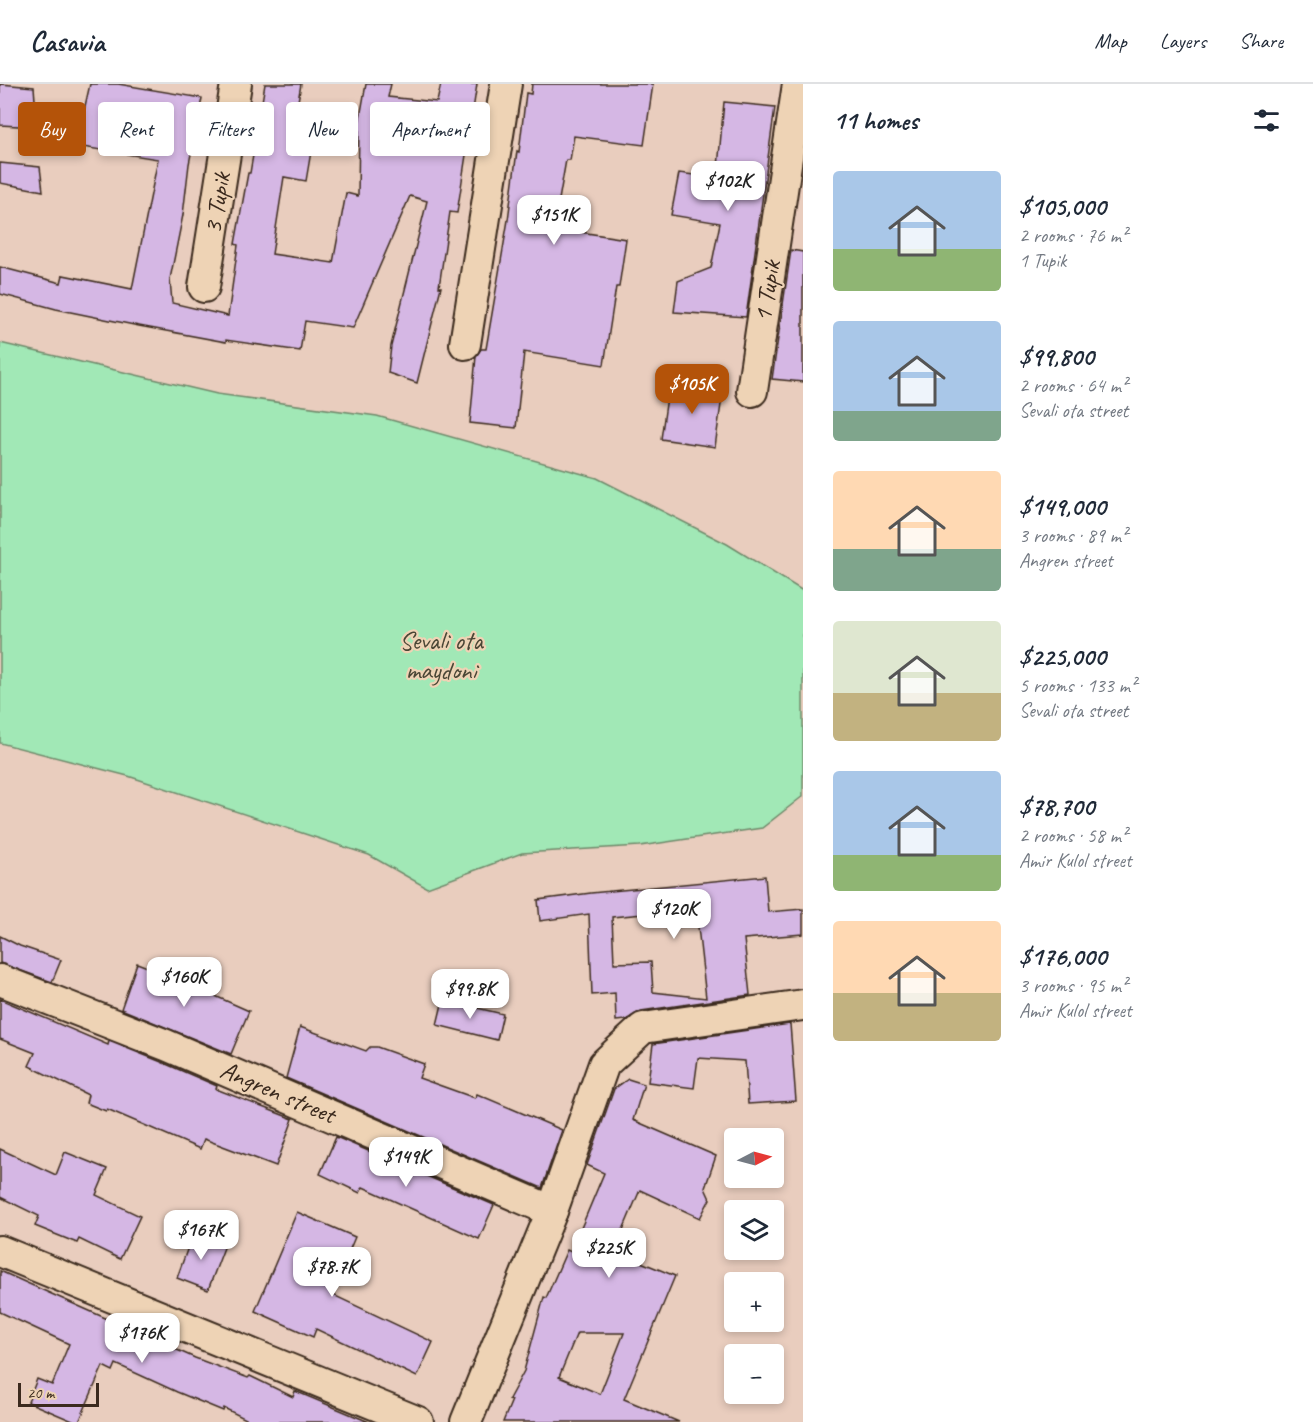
<!DOCTYPE html>
<html lang="en">
<head>
<meta charset="utf-8">
<style>
  :root { --surface:#fff; --page:#f6f6f7; --text:#1f2937; --muted:#747a83; --line:#e0e1e3; --accent:#b45309 }
  body { margin:0; font-family:Caveat,sans-serif; background:var(--page); color:var(--text); height:100vh; display:flex; flex-direction:column; font-size:22px; white-space:nowrap }
  * { box-sizing:border-box; margin:0 }
  p { font-size:20px; color:var(--muted) }
  .icon { flex:none; width:33px; height:33px; fill:none; stroke:currentColor; stroke-width:2; stroke-linecap:round; stroke-linejoin:round }
  .map { position:relative; flex:1; overflow:hidden }
  .sheet { display:flex; flex-direction:column; background:var(--surface); width:510px }
  .sheet>* { flex:none }
  .top-card { position:absolute; left:18px; top:18px; width:570px; height:54px; display:flex; gap:12px }
  .needle { width:39px; rotate:84deg }
  .fabs { position:absolute; left:724px; top:1044px; display:grid; gap:12px }
  .fabs a { display:grid; place-items:center; width:60px; height:60px; border-radius:6px; background:var(--surface); box-shadow:0 3px 9px #0003; font-size:30px }
  .scale { position:absolute; left:18px; bottom:15px; width:81px; box-sizing:border-box; padding-left:6px; border:3px solid #3b2a1e; border-top:0; font-size:16px; line-height:21px; white-space:nowrap; color:#3b2a1e; -webkit-text-stroke:4px #eed3b5; paint-order:stroke }
  .price { position:absolute; translate:-50% -51px; padding:0 14px; border-radius:12px; background:#fff; color:#222; font-size:20px; line-height:39px; filter:drop-shadow(0 2px 3px #0008) }
  .price::after { content:''; position:absolute; left:50%; top:36px; width:18px; height:14px; margin-left:-9px; background:inherit; clip-path:polygon(0 0,100% 0,50% 100%) }
  .price.active { background:var(--accent); color:#fff }
  ul { padding:0; list-style:none }
  li { display:flex; align-items:center; gap:18px; height:150px; padding:0 30px }
  li span { display:grid; place-items:center; flex:none; width:168px; height:120px; border-radius:6px; color:#555 }
  li>.icon { margin-inline-start:auto }
  span .icon { width:72px; height:72px; fill:#fffc; stroke-width:1 }
  li b { font-size:26px }
  h2 { display:flex; justify-content:space-between; align-items:center; height:72px; padding:0 30px; font-size:26px }
  .chip { padding:0 21px; border-radius:6px; background:var(--surface); box-shadow:0 3px 9px #0003; font-size:21px; line-height:54px }
  .chip.active { background:var(--accent); color:#fff }
  header { display:flex; align-items:center; gap:36px; box-sizing:border-box; height:84px; padding:0 30px; background:var(--surface); border-bottom:2px solid var(--line) }
  header strong { font-size:28px }
  nav { display:flex; gap:33px; margin-inline-start:auto; font-size:21px }
  main { display:flex; flex:1; min-height:0 }
  .map>svg:first-child { display:block }
  .green { fill:#a1e8b6; stroke:#6e896a; stroke-width:1.5 }
  .building { fill:#d5b7e4; stroke:#3b2a1e; stroke-width:1.5; fill-rule:evenodd }
  .lines { fill:none; stroke-linecap:round; stroke-linejoin:round }
  .minor-casing { stroke:#3b2a1e; stroke-width:34 }
  .minor { stroke:#eed3b5; stroke-width:30 }
  .labels { text-anchor:middle; dominant-baseline:central; stroke-width:4.5; stroke-linejoin:round; paint-order:stroke }
  .street-label { font-size:26px; fill:#3b2a1e; stroke:#eed3b5 }
  .park-label { font-size:26px; fill:#4a4635; stroke:#eed3b5 }
</style>
</head>
<body>
<header>
<strong>Casavia</strong>
<nav><a>Map</a><a>Layers</a><a>Share</a></nav>
</header>
<main>
<div class="map">
<svg width="803" height="1338" viewBox="0 0 803 1338">
  <rect width="100%" height="100%" fill="#e9cdbe"/>
  <filter id="ink" filterUnits="userSpaceOnUse"><feTurbulence type="fractalNoise" baseFrequency=".0167" numOctaves="2"/><feDisplacementMap in="SourceGraphic" scale="12" xChannelSelector="R" yChannelSelector="G"/><feConvolveMatrix kernelMatrix="1 2 1 2 8 2 1 2 1" color-interpolation-filters="sRGB"/></filter>
  <g filter="url(#ink)">
    <polygon class="green" points="0,259 217,310 377,332 597,394 727,460 803,507 803,712 762,744 640,762 522,769 427,804 369,771 128,692 0,659"/>
    <g class="building">
      <polygon points="0,0 34,3 37,43 0,41"/>
      <polygon points="90,0 118,0 202,14 189,80 183,131 170,195 172,219 228,232 238,161 235,160 248,89 250,89 265,0 301,0 297,23 318,26 306,97 284,93 272,170 333,179 346,109 358,112 359,39 366,0 391,0 388,13 437,18 441,0 477,0 457,129 450,128 439,203 441,203 417,299 388,289 391,262 427,117 410,112 353,244 305,237 300,267 226,256 226,258 139,242 56,225 0,210 0,183 61,199 63,191 132,205 158,75 76,62"/>
      <polygon points="532,0 653,0 644,61 574,52 570,76 566,76 554,144 626,155 619,203 616,203 604,281 524,268 516,344 470,339 476,272 481,265 486,265 508,136 517,67 519,68 526,9 531,10"/>
      <polygon points="724,18 775,23 746,233 674,228 678,197 711,184 720,139 671,131 679,89 717,94"/>
      <polygon points="0,79 40,83 43,107 0,99"/>
      <polygon points="791,166 803,168 803,298 772,295"/>
      <polygon points="669,299 723,306 715,363 661,355"/>
      <path d="M765,792L768,828L803,825V850L744,855L750,911L641,927L626,936L616,937L615,909L592,911L589,830L540,837L538,816L591,809ZM696,825L706,914L653,908L651,878L614,879L612,833Z"/>
      <polygon points="0,852 20,862 61,876 52,898 0,879"/>
      <polygon points="137,879 173,893 179,888 200,899 197,904 249,927 231,970 121,925"/>
      <polygon points="0,915 108,961 109,957 159,977 217,1002 216,1005 293,1035 276,1082 204,1055 200,1065 107,1025 106,1027 86,1019 88,1011 29,982 35,969 0,955"/>
      <polygon points="443,916 503,930 497,956 437,941"/>
      <polygon points="790,940 796,1017 748,1020 745,977 698,974 694,1004 648,998 653,960"/>
      <polygon points="300,943 366,967 370,963 377,963 424,980 419,994 475,1014 477,1010 562,1046 542,1104 286,994"/>
      <path d="M628,995L644,1000L633,1036L716,1072L705,1104L710,1115L700,1134L640,1106L614,1167L675,1192L624,1315L679,1338H503L512,1316L509,1315L524,1287L544,1213L546,1214L567,1166L571,1168L604,1089L587,1081L614,1005ZM577,1249H624L600,1310L559,1293Z"/>
      <polygon points="336,1053 494,1121 479,1155 363,1103 360,1109 320,1090"/>
      <polygon points="0,1065 56,1091 65,1068 107,1085 96,1111 140,1132 120,1175 79,1155 77,1159 35,1142 39,1132 0,1113"/>
      <polygon points="297,1128 355,1153 331,1210 433,1258 417,1293 316,1245 313,1253 255,1227"/>
      <polygon points="193,1149 225,1161 208,1206 177,1194"/>
      <polygon points="0,1187 195,1274 248,1294 250,1292 293,1313 295,1307 369,1338 252,1338 224,1324 223,1327 177,1308 116,1280 113,1287 103,1282 79,1338 75,1338 28,1318 37,1295 52,1301 69,1260 0,1228"/>
    </g>
    <g class="lines">
      <defs>
        <g id="minor">
          <polyline points="204,203 236,0"/>
          <polyline points="465,260 506,0"/>
          <polyline points="752,307 798,0"/>
          <polyline points="0,896 166,961 552,1127"/>
          <polyline points="0,1167 418,1338"/>
          <polyline points="466,1338 552,1127 604,980 643,944 803,921"/>
        </g>
      </defs>
      <use href="#minor" class="minor-casing"/>
      <use href="#minor" class="minor"/>
    </g>
  </g>
  <g class="labels">
    <g class="street-label">
      <text transform="translate(217 119) rotate(-81)">3 Tupik</text>
      <text transform="translate(767 207) rotate(-81)">1 Tupik</text>
      <text transform="translate(278 1008) rotate(23)">Angren street</text>
    </g>
    <g class="park-label">
      <text x="441" y="556">Sevali ota<tspan x="441" dy="30">maydoni</tspan></text>
    </g>
  </g>
</svg>
<div class="fabs">
<a><svg class="needle" viewBox="-14 -14 28 28"><path d="M0-13l5 13h-10z" fill="#e53935"/><path d="M0 13l5-13h-10z" fill="#747a83"/></svg></a>
<a><svg class="icon" aria-label="layers" viewBox="0 0 24 24"><path d="M12 4l9 5-9 5-9-5zM3 14l9 5 9-5"/></svg></a>
<a>+</a>
<a>−</a>
</div>
<div class="scale">20 m</div>
<b class="price" style="left:728px;top:128px">$102K</b>
<b class="price" style="left:554px;top:162px">$151K</b>
<b class="price active" style="left:692px;top:331px">$105K</b>
<b class="price" style="left:674px;top:856px">$120K</b>
<b class="price" style="left:184px;top:924px">$160K</b>
<b class="price" style="left:470px;top:936px">$99.8K</b>
<b class="price" style="left:406px;top:1104px">$149K</b>
<b class="price" style="left:201px;top:1177px">$167K</b>
<b class="price" style="left:609px;top:1195px">$225K</b>
<b class="price" style="left:332px;top:1214px">$78.7K</b>
<b class="price" style="left:142px;top:1280px">$176K</b>
<div class="top-card">
<a class="chip active">Buy</a>
<a class="chip">Rent</a>
<a class="chip">Filters</a>
<a class="chip">New</a>
<a class="chip">Apartment</a>
</div>
</div>
<section class="sheet">
<h2>11 homes<svg class="icon" aria-label="filters" viewBox="0 0 24 24"><path d="M4 7h16M4 17h16"/><circle cx="9" cy="7" r="2"/><circle cx="15" cy="17" r="2"/></svg></h2>
<ul>
<li><span style="background:linear-gradient(#a9c7e8 65%,#8fb573 0)"><svg class="icon" aria-label="home" viewBox="0 0 24 24"><path d="M3 11l9-7 9 7M6 9v11h12V9"/></svg></span><div><b>$105,000</b><p>2 rooms · 76 m²</p><p>1 Tupik</p></div></li>
<li><span style="background:linear-gradient(#a9c7e8 75%,#7fa58c 0)"><svg class="icon" aria-label="home" viewBox="0 0 24 24"><path d="M3 11l9-7 9 7M6 9v11h12V9"/></svg></span><div><b>$99,800</b><p>2 rooms · 64 m²</p><p>Sevali ota street</p></div></li>
<li><span style="background:linear-gradient(#ffd9b3 65%,#7fa58c 0)"><svg class="icon" aria-label="home" viewBox="0 0 24 24"><path d="M3 11l9-7 9 7M6 9v11h12V9"/></svg></span><div><b>$149,000</b><p>3 rooms · 89 m²</p><p>Angren street</p></div></li>
<li><span style="background:linear-gradient(#dfe7d0 60%,#c2b280 0)"><svg class="icon" aria-label="home" viewBox="0 0 24 24"><path d="M3 11l9-7 9 7M6 9v11h12V9"/></svg></span><div><b>$225,000</b><p>5 rooms · 133 m²</p><p>Sevali ota street</p></div></li>
<li><span style="background:linear-gradient(#a9c7e8 70%,#8fb573 0)"><svg class="icon" aria-label="home" viewBox="0 0 24 24"><path d="M3 11l9-7 9 7M6 9v11h12V9"/></svg></span><div><b>$78,700</b><p>2 rooms · 58 m²</p><p>Amir Kulol street</p></div></li>
<li><span style="background:linear-gradient(#ffd9b3 60%,#c2b280 0)"><svg class="icon" aria-label="home" viewBox="0 0 24 24"><path d="M3 11l9-7 9 7M6 9v11h12V9"/></svg></span><div><b>$176,000</b><p>3 rooms · 95 m²</p><p>Amir Kulol street</p></div></li>
</ul>
</section>
</main>
</body>
</html>
